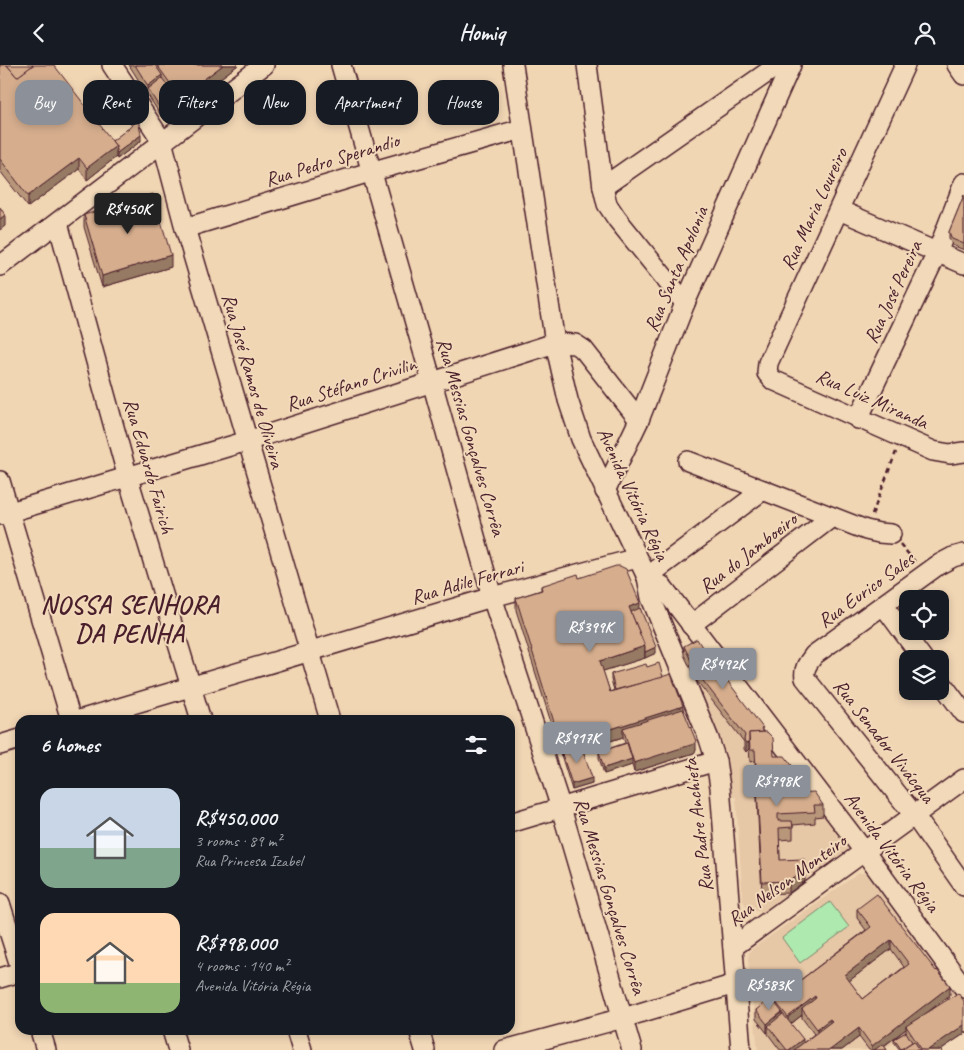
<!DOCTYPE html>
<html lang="en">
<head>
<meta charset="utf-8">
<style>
  :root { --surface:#171b24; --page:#20242c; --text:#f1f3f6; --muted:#9ea1a6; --accent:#8c9099 }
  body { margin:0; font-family:Caveat,sans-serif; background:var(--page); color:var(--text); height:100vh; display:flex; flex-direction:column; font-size:19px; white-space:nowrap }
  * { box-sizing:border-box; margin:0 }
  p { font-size:16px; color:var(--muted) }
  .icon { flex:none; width:28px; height:28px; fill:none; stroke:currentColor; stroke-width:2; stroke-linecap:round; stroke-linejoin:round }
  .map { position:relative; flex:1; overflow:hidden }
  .panel { position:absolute; left:15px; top:650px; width:500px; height:320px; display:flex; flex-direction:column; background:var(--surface); border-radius:15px; box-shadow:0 2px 8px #0003 }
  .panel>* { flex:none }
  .banner { position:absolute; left:15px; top:15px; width:500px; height:45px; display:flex; gap:10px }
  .tools { position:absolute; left:899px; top:525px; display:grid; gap:10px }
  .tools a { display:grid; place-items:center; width:50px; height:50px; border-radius:10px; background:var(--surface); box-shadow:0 2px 8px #0003; font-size:25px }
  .price { position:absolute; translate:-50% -42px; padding:0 11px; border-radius:5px; background:var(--accent); color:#fff; font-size:16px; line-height:32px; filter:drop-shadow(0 1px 2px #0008) }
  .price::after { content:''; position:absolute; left:50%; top:30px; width:15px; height:11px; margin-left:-8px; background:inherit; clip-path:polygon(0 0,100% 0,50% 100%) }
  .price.selected { background:#222; color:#fff }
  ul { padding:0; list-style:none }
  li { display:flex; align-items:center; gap:15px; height:125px; padding:0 25px }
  li span { display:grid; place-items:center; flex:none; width:140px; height:100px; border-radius:15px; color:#555 }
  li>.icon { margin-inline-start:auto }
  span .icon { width:60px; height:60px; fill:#fffc; stroke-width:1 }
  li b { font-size:21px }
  h2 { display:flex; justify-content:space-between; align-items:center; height:60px; padding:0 25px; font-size:21px }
  .tag { padding:0 18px; border-radius:15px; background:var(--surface); box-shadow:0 2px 8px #0003; font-size:18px; line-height:45px }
  .tag.selected { background:var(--accent); color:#fff }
  header { display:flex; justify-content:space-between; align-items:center; height:65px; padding:0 25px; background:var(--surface); font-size:22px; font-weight:700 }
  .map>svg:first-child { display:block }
  .built { fill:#e6c7a6 }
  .green { fill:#aeeaaf; stroke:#7c846d }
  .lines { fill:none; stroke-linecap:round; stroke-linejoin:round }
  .minor-casing { stroke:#4a1f2b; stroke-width:22 }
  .path { stroke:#4a1f2b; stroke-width:2.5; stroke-dasharray:5 4; stroke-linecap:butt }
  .minor { stroke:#f1d9b9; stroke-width:19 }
  .wall { fill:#b8967a; stroke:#4a1f2b; fill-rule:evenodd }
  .shaded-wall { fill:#967a63; stroke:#4a1f2b }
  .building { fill:#d6ae8e; stroke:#4a1f2b; fill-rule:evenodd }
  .labels { text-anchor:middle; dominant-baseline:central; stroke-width:4; stroke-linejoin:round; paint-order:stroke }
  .street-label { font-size:20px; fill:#4a1f2b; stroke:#f1d9b9 }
  .district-label { font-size:25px; font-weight:bold; letter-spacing:1px; fill:#4a1f2b; stroke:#f1d9b9 }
</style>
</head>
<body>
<header><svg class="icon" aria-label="back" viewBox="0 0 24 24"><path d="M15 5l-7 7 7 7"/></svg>Homiq<svg class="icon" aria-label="person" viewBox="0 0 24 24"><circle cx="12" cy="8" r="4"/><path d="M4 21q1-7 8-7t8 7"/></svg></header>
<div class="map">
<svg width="964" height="985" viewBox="0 0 964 985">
  <rect width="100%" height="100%" fill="#f1d6b4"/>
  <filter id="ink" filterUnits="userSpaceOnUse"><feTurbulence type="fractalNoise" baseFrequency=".02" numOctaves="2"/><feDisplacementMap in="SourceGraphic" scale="10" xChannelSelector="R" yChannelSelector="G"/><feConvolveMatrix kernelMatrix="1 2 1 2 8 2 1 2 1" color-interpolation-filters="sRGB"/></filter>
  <g filter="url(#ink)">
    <g class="built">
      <polygon points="697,583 848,784 762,847 749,845 743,836 736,732 732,732 726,688 697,616 684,590"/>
      <polygon points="859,808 863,808 869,812 960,936 883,985 758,985 748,894 749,888 752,884"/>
    </g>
    <polygon class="green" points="830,837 849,862 800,898 782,873"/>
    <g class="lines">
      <defs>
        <g id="minor">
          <polyline points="112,0 162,76 185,163 330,655"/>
          <polyline points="341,0 432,317 492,532 561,743 632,985"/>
          <polyline points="513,0 555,278 568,335 581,374 647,512 651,533 709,674 716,696 720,722 741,985"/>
          <polyline points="587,0 603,122 607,139 617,154 685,238"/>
          <polyline points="905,0 768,298 767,308 773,315 933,386 950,389 964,387"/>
          <polyline points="957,0 964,10"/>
          <polyline points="603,122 778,0"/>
          <polyline points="839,145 964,199"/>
          <polyline points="58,158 128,413 201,655"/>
          <polyline points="185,163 370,107 522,64"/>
          <polyline points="0,201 264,0"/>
          <polyline points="858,354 937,188 964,118"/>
          <polyline points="688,396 866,465 879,468 891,469"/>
          <polyline points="0,416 71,655"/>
          <polyline points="605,426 639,355 685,238 791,0"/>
          <polyline points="0,450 247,376 555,278 575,279 584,285 639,355"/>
          <path d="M964,489L953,492L938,500L814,590C809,597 803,603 805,613L914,750L964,821"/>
          <polyline points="647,512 662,521 864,786 964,923"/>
          <polyline points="647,512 763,425"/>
          <polyline points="884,541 923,594"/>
          <polyline points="691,560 832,452"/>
          <polyline points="940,616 964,648"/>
          <polyline points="79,655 492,532 637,493"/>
          <polyline points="0,680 20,674"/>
          <polyline points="510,758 716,696"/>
          <polyline points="0,838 20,901"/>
          <polyline points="733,882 964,714"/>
          <polyline points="0,913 20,907"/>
          <polyline points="40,965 46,985"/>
          <polyline points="172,965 178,985"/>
          <polyline points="296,965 302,985"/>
          <polyline points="419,965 425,985"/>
          <polyline points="504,985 623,953 735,919"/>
          <polyline points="952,985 964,977"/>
        </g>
      </defs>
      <use href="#minor" class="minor-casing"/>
      <g class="path">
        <polyline points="872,450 896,387"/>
        <polyline points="900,479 916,498"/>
      </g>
      <use href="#minor" class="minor"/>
    </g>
    <g class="wall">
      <polygon points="0,0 112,76 132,61 123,48 123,42 128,39 141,76 117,94 116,92 87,115 79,104 28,142 0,106"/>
      <polygon points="129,0 238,0 180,43 179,42 166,51 161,51"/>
      <polygon points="964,130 964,185 952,180 949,173 949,167"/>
      <polygon points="84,150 171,202 102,222 84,162"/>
      <polygon points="579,513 640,543 656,588 645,593 603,606 610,627 614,625 611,615 611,609 647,602 663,612 683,644 696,685 694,688 634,707 632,700 604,709 599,693 599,687 625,678 623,672 583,685 592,719 572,725 516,545 516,533 541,525 541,521"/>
      <polygon points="684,581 702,582 763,666 774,691 797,728 823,740 823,751 815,752 815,758 793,760 793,774 779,775 780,795 805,816 789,828 762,829 755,696 750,697 749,683 749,684 746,687 744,684 744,677 697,616 684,590"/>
      <path d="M857,844L950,930L927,948L964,969L940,985H900L894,977V974L906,967V964L884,981L887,985H869L859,972L842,985H780L768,969V967L767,968L756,954V945L774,937V935L866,865L857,853ZM891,884L904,902L863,934L849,916ZM802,950V953L814,969L803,978L791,959Z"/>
    </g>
    <g class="shaded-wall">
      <polygon points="223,0 238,0 180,43 180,32"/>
      <polygon points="162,10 162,19 148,24 148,21"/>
      <polygon points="179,36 179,42 166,51 166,45"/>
      <polygon points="141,70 141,76 117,94 117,88"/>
      <polygon points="116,81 116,92 87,115 87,103"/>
      <polygon points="79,93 79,104 28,142 28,131"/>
      <polygon points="5,150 5,161 0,165 0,154"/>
      <polygon points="171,190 171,202 102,222 102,211"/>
      <polygon points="640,538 640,549 631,553 629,542"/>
      <polygon points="645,581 645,593 600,607 600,596"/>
      <polygon points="656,582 656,588 645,593 645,587"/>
      <polygon points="683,641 683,653 623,663 623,672 562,691 561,686 561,692 561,680"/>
      <polygon points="696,676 696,685 694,688 634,707 634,698"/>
      <polygon points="749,676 749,684 746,687 746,678"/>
      <polygon points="632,694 632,700 604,709 604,703"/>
      <polygon points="592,713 592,719 572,725 572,719"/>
      <polygon points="805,804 805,816 789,828 789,816"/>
      <polygon points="891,875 891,884 845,919 845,910"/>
      <polygon points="950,921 950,930 907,963 906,961 906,964 878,985 872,985 872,981"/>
      <polygon points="815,931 815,940 802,944 802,950 788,961 788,952"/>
      <polygon points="782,947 782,956 768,961 768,967 767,968 767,959"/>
      <polygon points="830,954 830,963 817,973 817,964"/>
      <polygon points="964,960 964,969 940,985 928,985"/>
      <polygon points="859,963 859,972 842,985 830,985"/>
      <polygon points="803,974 803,983 801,985 789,985"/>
    </g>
    <g class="building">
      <polygon points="0,0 7,0 17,12 33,0 54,0 116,81 87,103 79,93 28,131 0,94"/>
      <polygon points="7,0 33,0 17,12"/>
      <polygon points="135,0 155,0 162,10 148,21"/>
      <polygon points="157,0 223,0 180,32"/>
      <polygon points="162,13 179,36 166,45 161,45 148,24"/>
      <polygon points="128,39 138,54 141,70 117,88 116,86 116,81 112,76 134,59 123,42"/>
      <polygon points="153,129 171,190 102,211 84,150"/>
      <polygon points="964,130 964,179 952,174 949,167"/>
      <polygon points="0,142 5,150 0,154"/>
      <polygon points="616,501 620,501 626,504 640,538 629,542 645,581 600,596 610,627 671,609 683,641 561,680 516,533 542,525 541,521 578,509 579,513"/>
      <polygon points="640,543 656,582 645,587 645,581 631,547"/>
      <polygon points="697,574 702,582 763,663 761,664 763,667 749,668 749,676 746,678 744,675 745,670 697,608 684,581"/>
      <polygon points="659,598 663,612 615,625 611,609 646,599 647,602"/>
      <polygon points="683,644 696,676 694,679 634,698 623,663"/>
      <polygon points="767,667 773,673 774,691 785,691 796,706 797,728 814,727 823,740 814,740 815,747 778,749 778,756 792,756 793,762 779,763 780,795 804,794 805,804 789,816 762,817 755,685 750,685 749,668"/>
      <polygon points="627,678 632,694 604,703 599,687"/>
      <polygon points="581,679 592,713 572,719 561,686"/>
      <path d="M877,829L936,906L937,905L950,921L872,981L859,963L830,985H794L832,956L830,954L817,964L802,944L816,933L815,931L788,952L774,935L871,862L857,844ZM891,875L909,899L863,934L845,910Z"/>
      <polygon points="958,928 964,936 964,960 928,985 922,985 906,961"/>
      <polygon points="771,933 782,947 767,959 756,945"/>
      <polygon points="783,949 803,974 789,985 787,985 768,961"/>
      <polygon points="906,967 912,977 901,984 894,974"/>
      <polygon points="914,976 920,985 904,985 903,983"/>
      <polygon points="883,979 887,985 874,985"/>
    </g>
  </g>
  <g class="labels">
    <g class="street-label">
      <text transform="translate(332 95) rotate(-17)">Rua Pedro Sperandio</text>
      <text transform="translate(814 144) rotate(-65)">Rua Maria Loureiro</text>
      <text transform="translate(676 204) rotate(-67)">Rua Santa Apolonia</text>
      <text transform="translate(893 227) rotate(-65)">Rua José Pereira</text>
      <text transform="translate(253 316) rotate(74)">Rua José Ramos de Oliveira</text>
      <text transform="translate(351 319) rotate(-18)">Rua Stéfano Crivilin</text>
      <text transform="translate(872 334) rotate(24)">Rua Luiz Miranda</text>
      <text transform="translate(471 372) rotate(74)">Rua Messias Gonçalves Corrêa</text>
      <text transform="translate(149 401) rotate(74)">Rua Eduardo Fairich</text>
      <text transform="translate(633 429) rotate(65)">Avenida Vitória Régia</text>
      <text transform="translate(748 488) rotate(-38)">Rua do Jamboeiro</text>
      <text transform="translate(467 517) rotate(-16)">Rua Adile Ferrari</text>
      <text transform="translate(866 525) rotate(-36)">Rua Eurico Sales</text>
      <text transform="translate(884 676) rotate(52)">Rua Senador Vivácqua</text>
      <text transform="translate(698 760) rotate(-97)">Rua Padre Anchieta</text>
      <text transform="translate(892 787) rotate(53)">Avenida Vitória Régia</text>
      <text transform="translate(787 815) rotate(-36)">Rua Nelson Monteiro</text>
      <text transform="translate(610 831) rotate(73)">Rua Messias Gonçalves Corrêa</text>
    </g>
    <g class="district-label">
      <text x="130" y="540">NOSSA SENHORA<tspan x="130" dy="29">DA PENHA</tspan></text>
    </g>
  </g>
</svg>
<div class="tools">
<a><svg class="icon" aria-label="locate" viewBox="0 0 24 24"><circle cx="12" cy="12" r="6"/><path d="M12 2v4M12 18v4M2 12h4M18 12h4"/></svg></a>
<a><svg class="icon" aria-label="layers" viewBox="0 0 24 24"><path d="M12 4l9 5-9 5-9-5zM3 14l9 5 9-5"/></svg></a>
</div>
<b class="price selected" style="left:128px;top:170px">R$450K</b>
<b class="price" style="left:590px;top:588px">R$399K</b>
<b class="price" style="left:723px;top:625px">R$492K</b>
<b class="price" style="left:577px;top:699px">R$917K</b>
<b class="price" style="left:777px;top:742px">R$798K</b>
<b class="price" style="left:769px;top:946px">R$583K</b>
<div class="banner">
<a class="tag selected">Buy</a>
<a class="tag">Rent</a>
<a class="tag">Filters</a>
<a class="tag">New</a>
<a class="tag">Apartment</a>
<a class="tag">House</a>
</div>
<section class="panel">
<h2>6 homes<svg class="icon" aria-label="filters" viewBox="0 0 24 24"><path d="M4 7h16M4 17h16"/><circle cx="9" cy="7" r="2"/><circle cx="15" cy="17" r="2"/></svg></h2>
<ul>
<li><span style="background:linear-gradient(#c9d6e8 60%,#7fa58c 0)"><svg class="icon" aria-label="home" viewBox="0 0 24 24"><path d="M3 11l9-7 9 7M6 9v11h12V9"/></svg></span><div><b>R$450,000</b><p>3 rooms · 89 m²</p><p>Rua Princesa Izabel</p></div></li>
<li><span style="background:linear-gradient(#ffd9b3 70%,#8fb573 0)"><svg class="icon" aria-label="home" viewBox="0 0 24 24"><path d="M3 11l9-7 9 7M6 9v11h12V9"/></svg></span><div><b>R$798,000</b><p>4 rooms · 140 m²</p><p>Avenida Vitória Régia</p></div></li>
</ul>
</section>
</div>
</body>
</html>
